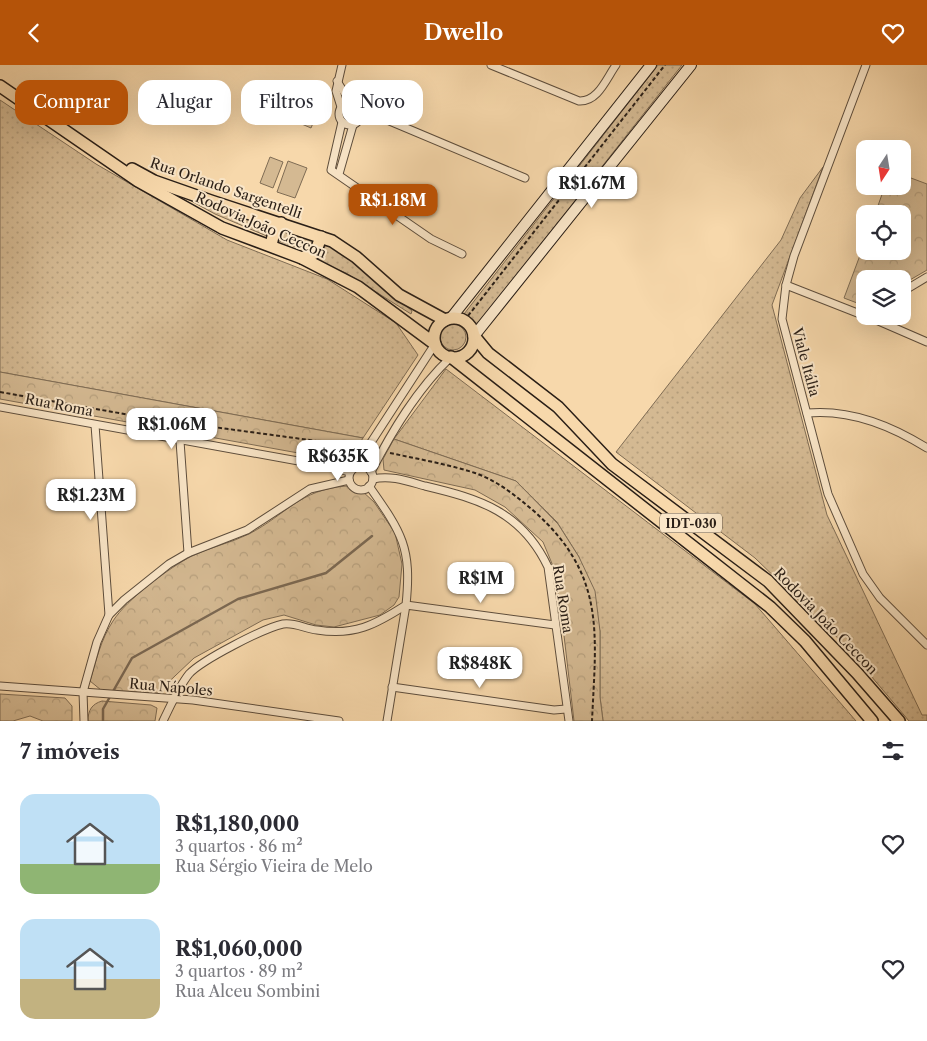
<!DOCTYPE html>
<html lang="pt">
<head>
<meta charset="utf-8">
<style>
  :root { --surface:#fff; --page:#f2f2f3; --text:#2b2b33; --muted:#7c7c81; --accent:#b45309 }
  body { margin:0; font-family:"Libre Caslon Text",serif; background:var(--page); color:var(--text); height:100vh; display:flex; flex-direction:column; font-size:19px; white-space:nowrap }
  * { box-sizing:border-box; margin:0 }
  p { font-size:16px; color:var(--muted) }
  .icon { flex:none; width:28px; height:28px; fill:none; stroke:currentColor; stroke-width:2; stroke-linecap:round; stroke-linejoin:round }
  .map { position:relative; height:656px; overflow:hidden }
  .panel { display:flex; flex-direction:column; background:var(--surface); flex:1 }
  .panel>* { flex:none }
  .hud { position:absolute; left:15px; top:15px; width:500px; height:45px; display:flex; gap:10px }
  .needle { width:32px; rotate:192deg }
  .buttons { position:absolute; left:856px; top:75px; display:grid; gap:10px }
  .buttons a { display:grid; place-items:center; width:55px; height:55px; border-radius:10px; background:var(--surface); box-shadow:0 5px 20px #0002; font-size:25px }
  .price { position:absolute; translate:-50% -42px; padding:0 11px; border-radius:10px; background:#fff; color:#222; font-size:16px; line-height:32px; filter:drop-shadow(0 1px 2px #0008) }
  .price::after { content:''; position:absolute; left:50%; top:30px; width:15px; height:11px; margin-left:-8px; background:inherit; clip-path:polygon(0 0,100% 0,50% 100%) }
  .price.active { background:var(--accent); color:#fff }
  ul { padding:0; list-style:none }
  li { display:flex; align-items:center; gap:15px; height:125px; padding:0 20px }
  li span { display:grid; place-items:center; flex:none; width:140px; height:100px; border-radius:15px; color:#555 }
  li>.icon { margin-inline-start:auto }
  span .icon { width:60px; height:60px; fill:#fffc; stroke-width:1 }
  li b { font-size:21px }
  h2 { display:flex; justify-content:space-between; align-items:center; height:60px; padding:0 20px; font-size:21px }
  .pill { padding:0 18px; border-radius:15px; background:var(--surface); box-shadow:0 5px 20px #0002; font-size:18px; line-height:45px }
  .pill.active { background:var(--accent); color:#fff }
  header { display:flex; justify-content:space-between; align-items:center; height:65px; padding:0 20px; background:var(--accent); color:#fff; font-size:22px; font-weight:600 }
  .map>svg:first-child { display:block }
  .grass { fill:url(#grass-dots); stroke:#7f6c54 }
  .forest { fill:url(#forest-crowns); stroke:#7f6c54 }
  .pitch { fill:#d4b992; stroke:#7f6c54 }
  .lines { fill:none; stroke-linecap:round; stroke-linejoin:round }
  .stream { stroke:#7b6852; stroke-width:2.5 }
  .street-casing { stroke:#5d4d3c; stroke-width:9 }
  .secondary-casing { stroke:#2a1f17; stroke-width:12 }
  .primary-casing { stroke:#2a1f17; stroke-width:14 }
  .path { stroke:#2a1f17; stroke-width:2; stroke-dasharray:4 2.5; stroke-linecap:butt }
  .street { stroke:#fae6c8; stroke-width:7 }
  .secondary { stroke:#fae6c8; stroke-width:10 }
  .primary { stroke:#f7d8ab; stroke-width:11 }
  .labels { text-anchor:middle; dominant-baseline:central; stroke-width:4; stroke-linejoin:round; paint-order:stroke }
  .shield { fill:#fae6c8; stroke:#685b4c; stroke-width:1 }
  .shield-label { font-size:12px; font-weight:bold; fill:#2a1f17 }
  .street-label { font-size:14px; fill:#2a1f17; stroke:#fae6c8 }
</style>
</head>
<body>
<header><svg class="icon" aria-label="back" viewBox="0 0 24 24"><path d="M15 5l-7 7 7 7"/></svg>Dwello<svg class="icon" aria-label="heart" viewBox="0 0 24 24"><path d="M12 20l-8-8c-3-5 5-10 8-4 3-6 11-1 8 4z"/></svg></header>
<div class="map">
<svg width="927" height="656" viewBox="0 0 927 656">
  <defs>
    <pattern id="grass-dots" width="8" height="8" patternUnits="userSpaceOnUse" patternTransform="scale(1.25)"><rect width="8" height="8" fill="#d4b992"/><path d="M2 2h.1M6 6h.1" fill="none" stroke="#b69f7d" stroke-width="1.8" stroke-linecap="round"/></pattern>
    <pattern id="forest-crowns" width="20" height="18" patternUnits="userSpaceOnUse" patternTransform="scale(1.25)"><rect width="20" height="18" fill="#d4b992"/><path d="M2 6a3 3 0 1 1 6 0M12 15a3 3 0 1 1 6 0" fill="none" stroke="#b69f7d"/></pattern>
  </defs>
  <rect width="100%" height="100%" fill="#f7d8ab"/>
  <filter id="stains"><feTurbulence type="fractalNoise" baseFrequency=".004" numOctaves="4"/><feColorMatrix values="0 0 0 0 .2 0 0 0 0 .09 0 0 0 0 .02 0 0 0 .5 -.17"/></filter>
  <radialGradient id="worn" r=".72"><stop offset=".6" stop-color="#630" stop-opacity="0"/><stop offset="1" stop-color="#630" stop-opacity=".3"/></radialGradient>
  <g class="grass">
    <polygon points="658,0 682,0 477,260 464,249"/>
    <polygon points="0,35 96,99 227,175 327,214 396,258 418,290 363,373 0,307"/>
    <polygon points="823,102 772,240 827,450 922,650 927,650 927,656 909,656 844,579 755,493 616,387 781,175 800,133"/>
    <polygon points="173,126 274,161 269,172 215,149"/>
    <polygon points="281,164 313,173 315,181 308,186 279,176 277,170"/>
    <polygon points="326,176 341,185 412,246 411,249 346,208 315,195 324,186"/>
    <circle cx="453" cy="272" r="13"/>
    <polygon points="446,304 755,539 856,656 603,656 600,632 600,566 579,492 557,457 516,416 394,374"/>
  </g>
  <g class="forest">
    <polygon points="903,110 927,119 927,205 903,219 902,214 865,214 865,241 844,233 865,177 865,186 902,186 902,149 875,149 885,121 902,121"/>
    <polygon points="0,307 363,373 348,397 0,334"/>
    <polygon points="394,374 516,416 558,459 579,492 595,526 600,566 600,632 603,656 574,656 561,545 553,501 543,477 505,442 475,425 384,405 383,394"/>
    <path d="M346,421L361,425L374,437L395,468L402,499L399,532L394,540L380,550L334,562L316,560L284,550L263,555L194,593L157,628L101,625L90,616C96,596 101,574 113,556C126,535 170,502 192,491C210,482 231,478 249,469C287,449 299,425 346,421Z"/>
    <polygon points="0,629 65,633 72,641 72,656 43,656 30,651 13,656 0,656"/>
    <path d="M102,636L151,640L157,643L155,656H88C88,645 92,639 102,636Z"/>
  </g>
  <g class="pitch">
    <polygon points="288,39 316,51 311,63 283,51"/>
    <polygon points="270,92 283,97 273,123 260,118"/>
    <polygon points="288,96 307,103 295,133 277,127"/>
  </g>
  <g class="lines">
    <polyline class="stream" points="103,656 103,644 132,593 238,534 326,508 372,471"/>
    <defs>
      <g id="street">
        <path d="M491,0L579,36C598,37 606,14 616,0"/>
        <polyline points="866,0 794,191 786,220 782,254 828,429 863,509 880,533 927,580"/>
        <polyline points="337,16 350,37"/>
        <circle cx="350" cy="49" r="11"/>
        <polyline points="341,42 336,26 342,0"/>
        <polyline points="361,44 525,113"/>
        <polyline points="342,57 331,105 431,174 462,189"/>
        <polyline points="339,109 353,60"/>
        <polyline points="786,220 865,251"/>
        <polyline points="902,227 927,212"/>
        <polyline points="867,251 927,277"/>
        <polyline points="0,342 326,401 350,407"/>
        <path d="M807,348C849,344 892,361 927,383"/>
        <polyline points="95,360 109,550"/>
        <polyline points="180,376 188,488"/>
        <circle cx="361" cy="413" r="12"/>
        <polyline points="355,402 435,279"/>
        <path d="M371,407C392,366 417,324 451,292"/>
        <path d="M373,414C391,410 407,416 425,421C480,434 522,447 548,502L569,656"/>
        <polyline points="0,621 193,635 339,656"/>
        <polyline points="392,622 554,645 566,644"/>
        <polyline points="84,656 83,627 97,577 109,550 124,535 169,499 188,488 247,465 310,424 349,415"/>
        <path d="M163,656C171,640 178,623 189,609C202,595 264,563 283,559C295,557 305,564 317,565C354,571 375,560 406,540C412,482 402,468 369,421"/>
        <polyline points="387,656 406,540 555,560"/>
      </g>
      <g id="secondary">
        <polyline points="451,253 651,0"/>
        <polyline points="474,271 691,0"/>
      </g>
      <g id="primary">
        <polyline points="0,21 138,116 222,163 302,193 358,222 435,279"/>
        <polyline points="132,104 154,116 211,136 332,176 356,192 399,230 445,255"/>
        <polyline points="271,180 275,163 281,158"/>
        <polyline points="302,193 315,188 321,172"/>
        <circle cx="454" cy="273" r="20"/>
        <polyline points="474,271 488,288 558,342 612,399 768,516 857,608 899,656"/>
        <polyline points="451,292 770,542 805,576 872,656"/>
      </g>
    </defs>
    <use href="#street" class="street-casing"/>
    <use href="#secondary" class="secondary-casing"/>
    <use href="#primary" class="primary-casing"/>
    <g class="path">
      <polyline points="464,256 665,0"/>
      <polyline points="0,327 147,353 361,382"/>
      <path d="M390,388C418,394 447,399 475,408C498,416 516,431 535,447C606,511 596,568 592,656"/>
    </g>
    <use href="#street" class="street"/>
    <use href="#secondary" class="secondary"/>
    <use href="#primary" class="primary"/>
  </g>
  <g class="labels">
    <rect class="shield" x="660" y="448.5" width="62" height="19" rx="4"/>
    <g class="shield-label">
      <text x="691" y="458">IDT-030</text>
    </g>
    <g class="street-label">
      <text transform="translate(226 123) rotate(19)">Rua Orlando Sargentelli</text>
      <text transform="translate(261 160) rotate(24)">Rodovia João Ceccon</text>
      <text transform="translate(806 297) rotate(75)">Viale Itália</text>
      <text transform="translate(59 340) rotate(11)">Rua Roma</text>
      <text transform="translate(563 534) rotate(81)">Rua Roma</text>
      <text transform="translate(826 556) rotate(46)">Rodovia João Ceccon</text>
      <text transform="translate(171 622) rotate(5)">Rua Nápoles</text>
    </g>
  </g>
  <rect width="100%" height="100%" filter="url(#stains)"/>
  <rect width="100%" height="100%" fill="url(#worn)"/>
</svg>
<div class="buttons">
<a><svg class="needle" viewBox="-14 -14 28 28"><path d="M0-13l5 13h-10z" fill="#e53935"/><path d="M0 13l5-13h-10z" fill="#7c7c81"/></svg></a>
<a><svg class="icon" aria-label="locate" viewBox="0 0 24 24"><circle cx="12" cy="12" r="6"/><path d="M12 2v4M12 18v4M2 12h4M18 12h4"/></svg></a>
<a><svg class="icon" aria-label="layers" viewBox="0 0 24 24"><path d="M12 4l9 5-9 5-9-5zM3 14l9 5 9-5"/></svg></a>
</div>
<b class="price" style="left:592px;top:144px">R$1.67M</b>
<b class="price active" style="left:393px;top:161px">R$1.18M</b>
<b class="price" style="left:172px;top:385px">R$1.06M</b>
<b class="price" style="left:338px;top:417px">R$635K</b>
<b class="price" style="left:91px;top:456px">R$1.23M</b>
<b class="price" style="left:481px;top:539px">R$1M</b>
<b class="price" style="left:480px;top:624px">R$848K</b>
<div class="hud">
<a class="pill active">Comprar</a>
<a class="pill">Alugar</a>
<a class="pill">Filtros</a>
<a class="pill">Novo</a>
</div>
</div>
<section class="panel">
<h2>7 imóveis<svg class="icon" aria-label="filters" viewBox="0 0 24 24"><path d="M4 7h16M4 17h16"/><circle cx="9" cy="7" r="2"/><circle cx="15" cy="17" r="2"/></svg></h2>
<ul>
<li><span style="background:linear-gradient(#bfe0f5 70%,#8fb573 0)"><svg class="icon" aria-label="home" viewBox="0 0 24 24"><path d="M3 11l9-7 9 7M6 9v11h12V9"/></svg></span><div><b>R$1,180,000</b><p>3 quartos · 86 m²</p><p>Rua Sérgio Vieira de Melo</p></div><svg class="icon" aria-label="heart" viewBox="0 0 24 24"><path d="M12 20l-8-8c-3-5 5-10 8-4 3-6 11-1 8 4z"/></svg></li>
<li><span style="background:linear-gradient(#bfe0f5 60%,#c2b280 0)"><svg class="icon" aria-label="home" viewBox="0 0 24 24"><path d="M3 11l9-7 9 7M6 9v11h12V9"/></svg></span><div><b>R$1,060,000</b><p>3 quartos · 89 m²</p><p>Rua Alceu Sombini</p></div><svg class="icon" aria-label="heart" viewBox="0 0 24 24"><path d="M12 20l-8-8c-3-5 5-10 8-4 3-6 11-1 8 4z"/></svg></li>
</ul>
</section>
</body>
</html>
